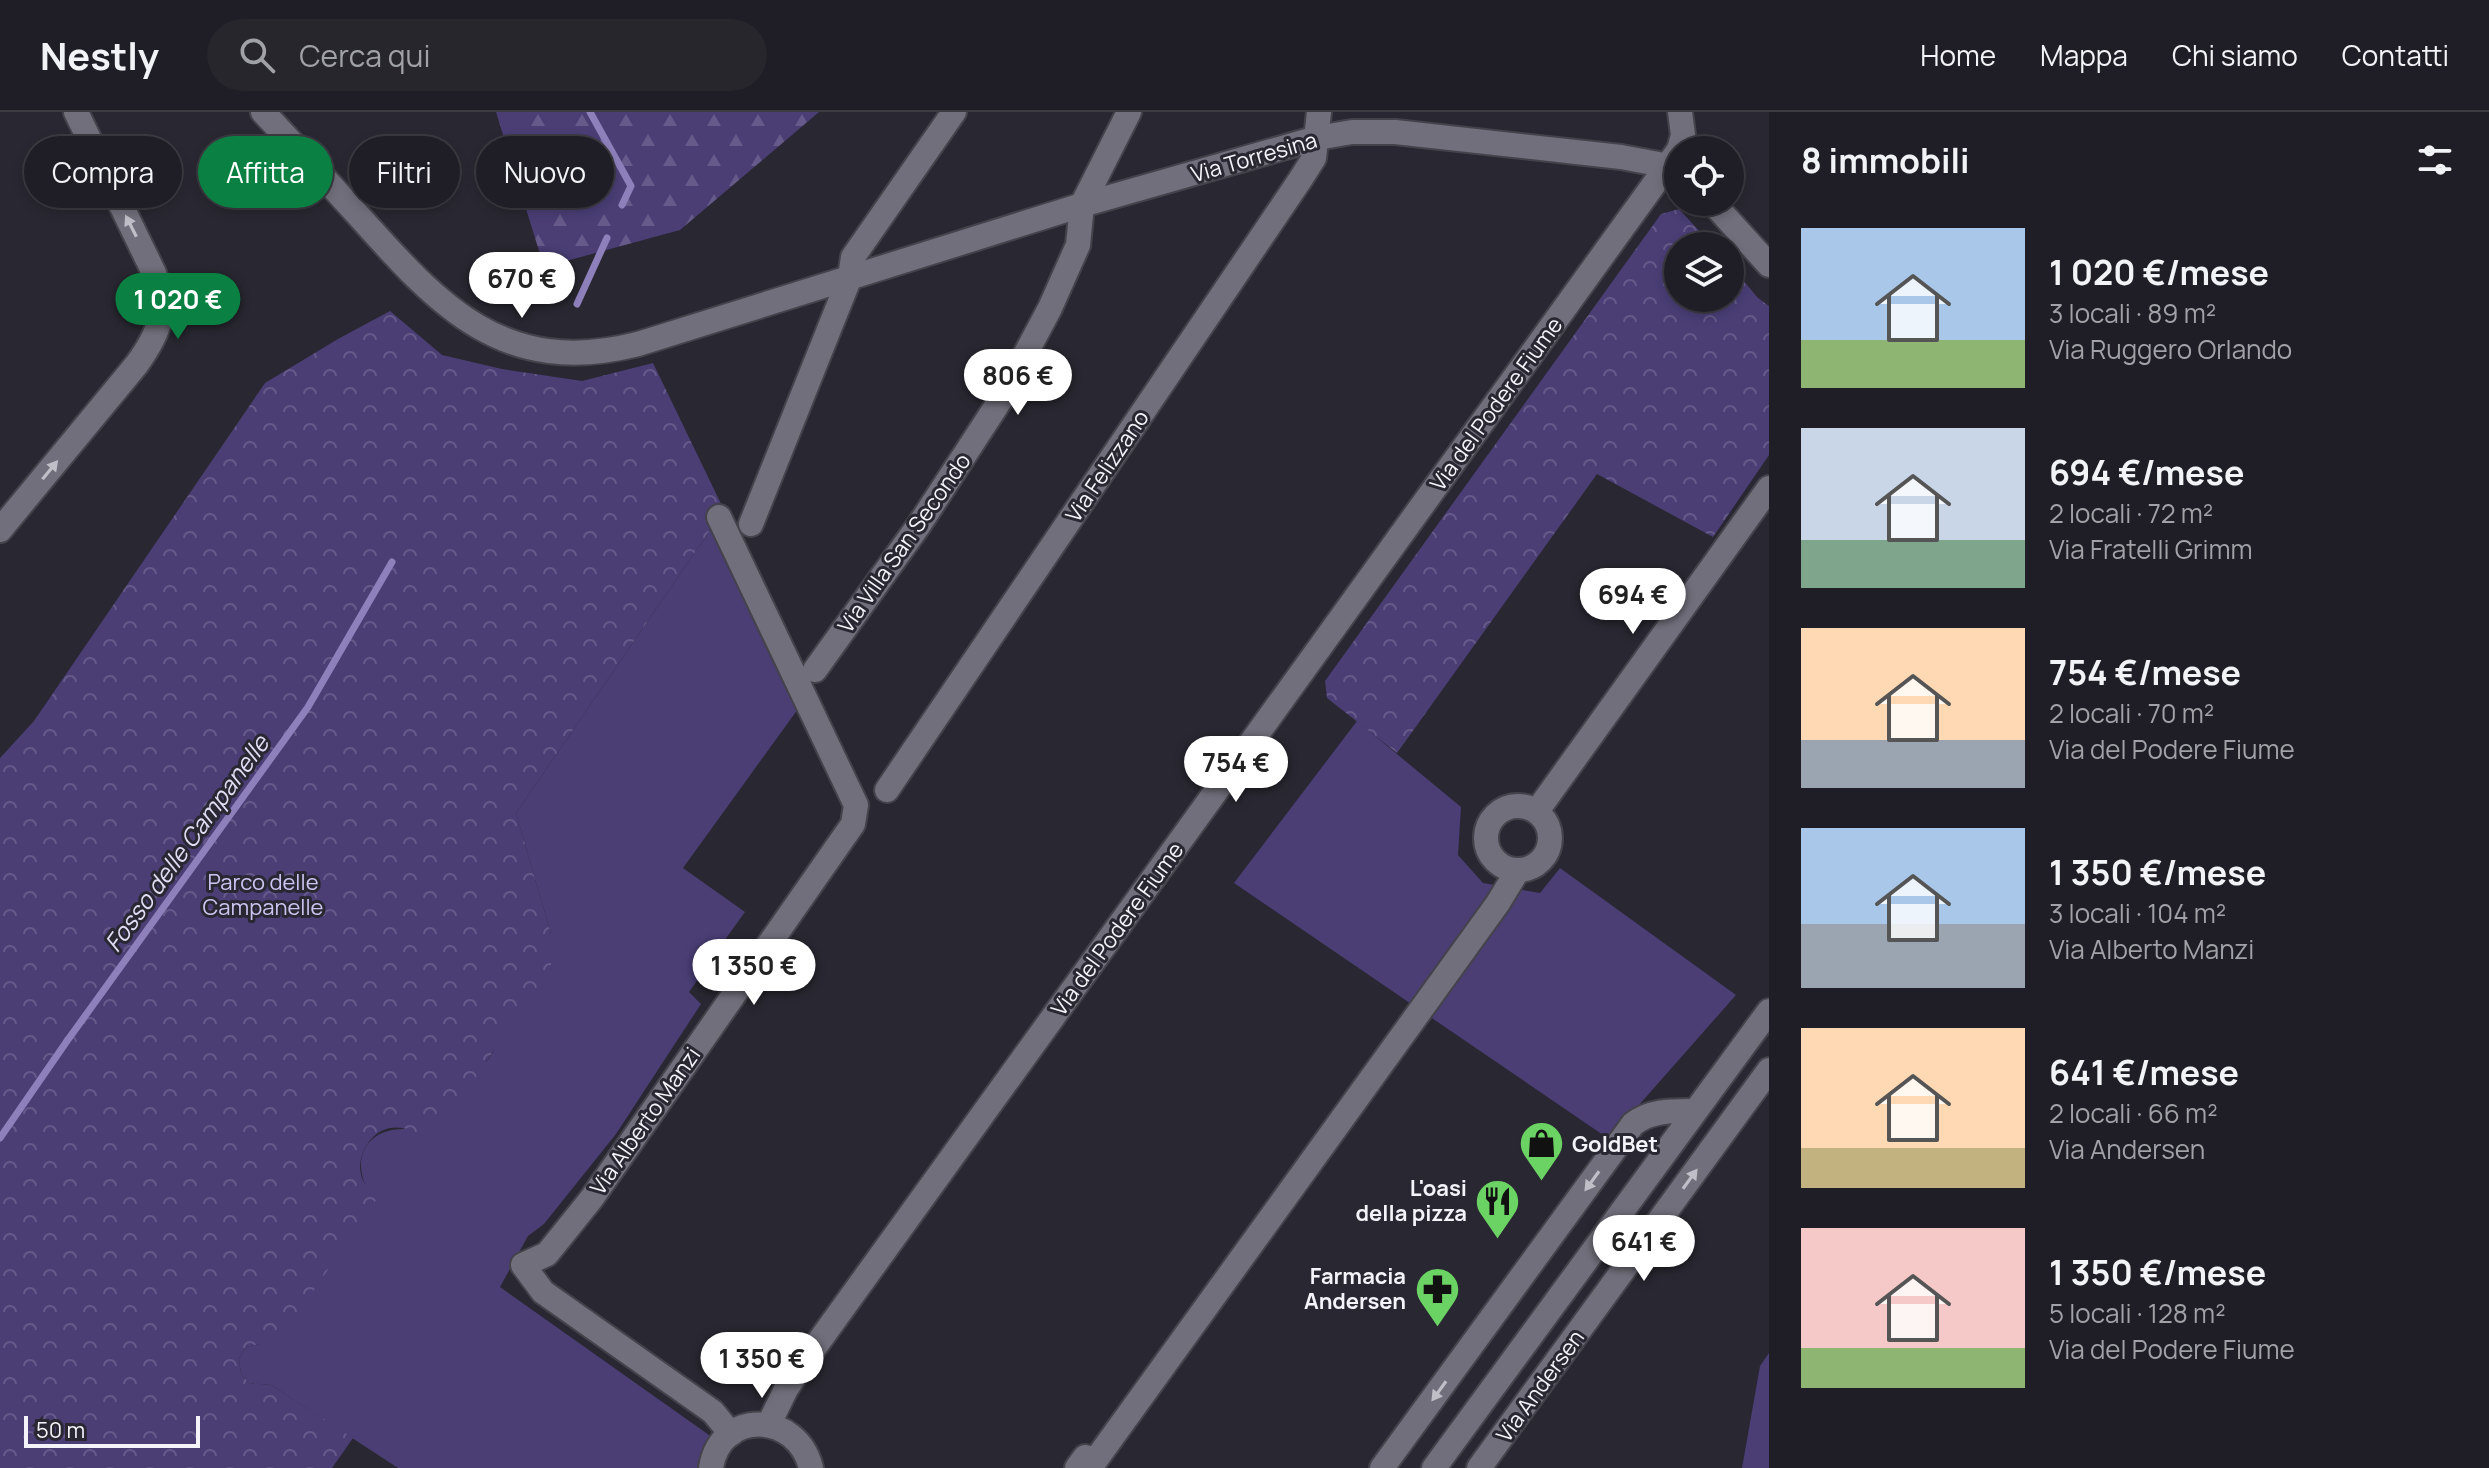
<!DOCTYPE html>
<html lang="it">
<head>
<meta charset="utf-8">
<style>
  :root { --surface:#1f1d25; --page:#27262d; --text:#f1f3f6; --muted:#a1a2a7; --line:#3c3b42; --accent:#0b8043 }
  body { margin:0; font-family:Manrope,sans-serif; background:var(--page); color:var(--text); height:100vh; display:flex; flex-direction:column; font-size:30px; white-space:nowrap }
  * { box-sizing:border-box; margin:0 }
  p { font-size:26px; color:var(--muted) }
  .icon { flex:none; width:44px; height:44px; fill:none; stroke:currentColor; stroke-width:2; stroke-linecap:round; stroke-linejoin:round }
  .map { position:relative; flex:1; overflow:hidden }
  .drawer { display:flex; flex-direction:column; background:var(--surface); width:720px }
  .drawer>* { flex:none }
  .hud { position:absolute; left:24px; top:24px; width:760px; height:72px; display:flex; gap:16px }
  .tools { position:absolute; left:1664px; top:24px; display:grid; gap:16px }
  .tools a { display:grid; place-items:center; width:80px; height:80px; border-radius:50%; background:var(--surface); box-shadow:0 4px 12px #0003,0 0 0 2px var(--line); font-size:40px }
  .scale { position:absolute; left:24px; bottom:20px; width:176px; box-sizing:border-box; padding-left:8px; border:4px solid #f4f3f9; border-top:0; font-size:22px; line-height:28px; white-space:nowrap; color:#f4f3f9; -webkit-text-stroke:6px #292731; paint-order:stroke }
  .price { position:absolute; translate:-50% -68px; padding:0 18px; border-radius:28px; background:#fff; color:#222; font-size:26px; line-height:52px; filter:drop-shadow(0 2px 4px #0008) }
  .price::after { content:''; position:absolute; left:50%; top:48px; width:24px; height:18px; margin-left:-12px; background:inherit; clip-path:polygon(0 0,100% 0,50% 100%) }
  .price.current { background:var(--accent); color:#fff }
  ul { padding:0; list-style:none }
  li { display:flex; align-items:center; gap:24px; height:200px; padding:0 32px }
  li span { display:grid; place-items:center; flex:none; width:224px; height:160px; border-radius:0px; color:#555 }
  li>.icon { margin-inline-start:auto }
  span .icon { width:96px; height:96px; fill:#fffc; stroke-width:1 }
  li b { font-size:34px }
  h2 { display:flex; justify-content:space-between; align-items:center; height:96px; padding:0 32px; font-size:34px }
  .pill { padding:0 28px; border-radius:36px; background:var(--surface); box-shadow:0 4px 12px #0003,0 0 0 2px var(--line); font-size:28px; line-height:72px }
  .pill.current { background:var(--accent); color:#fff }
  header { display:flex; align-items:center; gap:48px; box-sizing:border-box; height:112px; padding:0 40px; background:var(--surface); border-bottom:2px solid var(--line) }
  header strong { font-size:38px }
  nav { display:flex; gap:44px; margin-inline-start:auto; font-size:28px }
  .search { width:560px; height:72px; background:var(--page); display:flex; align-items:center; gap:20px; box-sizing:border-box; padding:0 28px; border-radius:44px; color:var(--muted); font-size:30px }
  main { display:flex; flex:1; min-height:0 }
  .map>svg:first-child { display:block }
  .grass { fill:#4a3e75 }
  .forest { fill:url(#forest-firs) }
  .park { fill:url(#park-crowns) }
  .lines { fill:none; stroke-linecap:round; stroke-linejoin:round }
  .stream { stroke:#8e80bb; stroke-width:7 }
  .minor-casing { stroke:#44424a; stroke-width:28 }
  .minor { stroke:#716f7b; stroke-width:24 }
  .oneway { fill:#c0bec7 }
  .labels { text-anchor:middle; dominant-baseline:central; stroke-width:6; stroke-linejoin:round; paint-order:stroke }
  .street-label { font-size:22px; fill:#f4f3f9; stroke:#292731 }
  .park-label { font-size:22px; fill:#ccc5f2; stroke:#292731 }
  .poi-label { font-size:22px; font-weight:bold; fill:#f4f3f9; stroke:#292731; text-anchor:end }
  .water-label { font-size:24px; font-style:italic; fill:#e0ddf4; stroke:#292731 }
</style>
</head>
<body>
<header>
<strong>Nestly</strong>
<div class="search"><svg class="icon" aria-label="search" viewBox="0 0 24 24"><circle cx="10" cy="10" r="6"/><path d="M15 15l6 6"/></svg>Cerca qui</div>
<nav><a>Home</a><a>Mappa</a><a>Chi siamo</a><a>Contatti</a></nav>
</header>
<main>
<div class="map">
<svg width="1769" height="1356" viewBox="0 0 1769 1356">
  <defs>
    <pattern id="forest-firs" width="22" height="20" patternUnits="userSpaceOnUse" patternTransform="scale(2)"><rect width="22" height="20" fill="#4a3e75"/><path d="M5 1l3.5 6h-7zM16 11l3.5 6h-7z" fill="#655a89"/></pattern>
    <pattern id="park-crowns" width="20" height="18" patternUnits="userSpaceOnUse" patternTransform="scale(2)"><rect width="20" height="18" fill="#4a3e75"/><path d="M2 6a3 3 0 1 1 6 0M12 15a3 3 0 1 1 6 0" fill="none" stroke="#655a89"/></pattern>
  </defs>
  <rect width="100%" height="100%" fill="#292731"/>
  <g class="grass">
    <path d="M724,398L815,577L798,597L683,756L745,800L711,847L707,845L704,849L709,852L689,880L701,892L616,1022L544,1112L528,1124L500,1175L709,1323L700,1356H398L271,1273L249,1271L241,1262L239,1247L246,1235L259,1232L366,1075C351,1041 371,1015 407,1017L487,949L493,940L551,822L516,701Z"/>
    <polygon points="1357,609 1461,695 1458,743 1483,771 1540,781 1560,756 1736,883 1609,1027 1234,771"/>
    <polygon points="1769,1241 1769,1356 1742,1356 1760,1254"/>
  </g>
  <polygon class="forest" points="496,0 819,0 680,118 544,155"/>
  <g class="park">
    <polygon points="1679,97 1713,134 1678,134 1678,186 1730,186 1730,153 1758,186 1769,194 1769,343 1713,425 1597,362 1397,641 1327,586 1325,569 1661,102"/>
    <path d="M390,199L442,243L502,257L582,269L653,251L724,398L516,701L551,822V854L433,1028C421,1023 405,1013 390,1016C369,1020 355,1046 362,1066C365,1074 371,1081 376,1088L274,1236L259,1232L246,1235L239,1247L241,1262L249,1271L271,1273L353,1326L332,1356H0V646L34,609L265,271L338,227Z"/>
  </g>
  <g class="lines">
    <g class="stream">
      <polyline points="590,0 631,74 622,93"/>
      <polyline points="577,192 607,126"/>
      <polyline points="0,1026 67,929 308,595 392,450"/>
    </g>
    <defs>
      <g id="minor">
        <path d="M263,0C295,34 327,69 358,103C440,195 504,266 638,232L1082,93L1317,26L1352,20H1395L1621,45L1669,54L1678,59"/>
        <polyline points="1679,38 1683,23 1680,0"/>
        <polyline points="1712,90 1769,153"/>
        <polyline points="719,405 856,693 853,712 592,1086 547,1142 523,1153 543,1180 713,1300 731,1322"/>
        <polyline points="751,412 850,165 853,145 954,0"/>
        <path d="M0,418L137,252C160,220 168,199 154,161L76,0"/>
        <polyline points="815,558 919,413 1003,284 1050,196 1078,133 1082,93 1129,0"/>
        <polyline points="887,678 1300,68 1314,46 1319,0"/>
        <circle cx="1518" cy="726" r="32"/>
        <polyline points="1537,699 1769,376"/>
        <polyline points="769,1312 786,1277 807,1246 1678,39"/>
        <path d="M711,1356C720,1297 797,1299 811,1356"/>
        <polyline points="1077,1356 1085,1345 1095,1349 1498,791 1518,758"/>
        <path d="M1382,1356L1633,1012C1651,998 1672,999 1694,999"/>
        <polyline points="1434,1356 1769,899"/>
        <polyline points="1479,1356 1769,958"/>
      </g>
    </defs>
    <use href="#minor" class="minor-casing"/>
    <use href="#minor" class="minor"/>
  </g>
  <defs><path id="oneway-solid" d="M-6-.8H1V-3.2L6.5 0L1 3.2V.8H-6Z" transform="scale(2)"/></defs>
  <g class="oneway">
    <use href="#oneway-solid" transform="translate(131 114) rotate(-117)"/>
    <use href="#oneway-solid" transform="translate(50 358) rotate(-51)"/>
    <use href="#oneway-solid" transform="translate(1690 1067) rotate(-54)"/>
    <use href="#oneway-solid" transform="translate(1592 1069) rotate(126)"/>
    <use href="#oneway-solid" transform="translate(1439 1279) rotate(126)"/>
  </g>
  <defs>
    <symbol id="shop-pin" viewBox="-11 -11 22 30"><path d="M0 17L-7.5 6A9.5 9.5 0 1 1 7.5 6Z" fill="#6bd363" stroke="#292731"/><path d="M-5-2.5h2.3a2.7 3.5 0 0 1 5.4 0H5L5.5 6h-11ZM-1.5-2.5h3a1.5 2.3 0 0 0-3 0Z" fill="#111"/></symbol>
    <symbol id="restaurant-pin" viewBox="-11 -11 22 30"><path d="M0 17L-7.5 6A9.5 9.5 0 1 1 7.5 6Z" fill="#6bd363" stroke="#292731"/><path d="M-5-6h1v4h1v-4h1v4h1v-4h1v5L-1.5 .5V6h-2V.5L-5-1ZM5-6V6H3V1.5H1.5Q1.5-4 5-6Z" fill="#111"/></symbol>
    <symbol id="pharmacy-pin" viewBox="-11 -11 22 30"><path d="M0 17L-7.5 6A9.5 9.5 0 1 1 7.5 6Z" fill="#6bd363" stroke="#292731"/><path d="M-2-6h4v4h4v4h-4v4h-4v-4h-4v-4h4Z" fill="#111"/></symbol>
  </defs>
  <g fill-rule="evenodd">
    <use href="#shop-pin" x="1516" y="1006" width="51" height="69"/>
    <use href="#restaurant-pin" x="1472" y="1064" width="51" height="69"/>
    <use href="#pharmacy-pin" x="1412" y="1152" width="51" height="69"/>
  </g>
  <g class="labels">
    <g class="street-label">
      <text transform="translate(1254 45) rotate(-16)">Via Torresina</text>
      <text transform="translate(1496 292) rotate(-54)">Via del Podere Fiume</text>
      <text transform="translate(1107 354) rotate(-56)">Via Felizzano</text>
      <text transform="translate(904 431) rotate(-55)">Via Villa San Secondo</text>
      <text transform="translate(1117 817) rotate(-54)">Via del Podere Fiume</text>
      <text transform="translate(645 1009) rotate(-55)">Via Alberto Manzi</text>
      <text transform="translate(1540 1274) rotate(-54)">Via Andersen</text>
    </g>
    <g class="park-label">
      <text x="263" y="770">Parco delle<tspan x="263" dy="25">Campanelle</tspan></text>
    </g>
    <g class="poi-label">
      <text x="1572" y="1032" text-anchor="start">GoldBet</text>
      <text x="1467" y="1076">L'oasi<tspan x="1467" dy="25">della pizza</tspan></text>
      <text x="1406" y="1164">Farmacia<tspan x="1406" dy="25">Andersen</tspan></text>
    </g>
    <g class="water-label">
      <text transform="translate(186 731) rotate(-54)">Fosso delle Campanelle</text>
    </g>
  </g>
</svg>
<div class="tools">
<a><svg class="icon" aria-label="locate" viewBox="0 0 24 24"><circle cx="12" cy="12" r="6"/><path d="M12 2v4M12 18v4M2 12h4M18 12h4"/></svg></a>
<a><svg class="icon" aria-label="layers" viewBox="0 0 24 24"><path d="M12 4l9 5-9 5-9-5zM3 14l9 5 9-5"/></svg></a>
</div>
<div class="scale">50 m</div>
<b class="price" style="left:522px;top:208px">670 €</b>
<b class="price current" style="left:178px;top:229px">1 020 €</b>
<b class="price" style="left:1018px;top:305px">806 €</b>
<b class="price" style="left:1633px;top:524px">694 €</b>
<b class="price" style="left:1236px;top:692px">754 €</b>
<b class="price" style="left:754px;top:895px">1 350 €</b>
<b class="price" style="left:1644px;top:1171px">641 €</b>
<b class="price" style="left:762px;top:1288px">1 350 €</b>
<div class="hud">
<a class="pill">Compra</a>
<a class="pill current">Affitta</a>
<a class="pill">Filtri</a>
<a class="pill">Nuovo</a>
</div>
</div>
<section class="drawer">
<h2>8 immobili<svg class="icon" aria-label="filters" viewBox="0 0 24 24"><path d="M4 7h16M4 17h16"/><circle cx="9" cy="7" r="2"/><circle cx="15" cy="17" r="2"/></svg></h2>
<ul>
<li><span style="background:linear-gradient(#a9c7e8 70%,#8fb573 0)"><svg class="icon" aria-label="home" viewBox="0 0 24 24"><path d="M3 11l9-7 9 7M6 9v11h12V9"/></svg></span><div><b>1 020 €/mese</b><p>3 locali · 89 m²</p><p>Via Ruggero Orlando</p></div></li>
<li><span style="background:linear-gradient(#c9d6e8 70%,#7fa58c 0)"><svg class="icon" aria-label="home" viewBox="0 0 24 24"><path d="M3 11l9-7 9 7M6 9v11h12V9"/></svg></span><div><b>694 €/mese</b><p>2 locali · 72 m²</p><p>Via Fratelli Grimm</p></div></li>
<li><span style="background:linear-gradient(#ffd9b3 70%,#9aa5b1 0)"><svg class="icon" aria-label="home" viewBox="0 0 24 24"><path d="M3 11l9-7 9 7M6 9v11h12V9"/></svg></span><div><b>754 €/mese</b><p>2 locali · 70 m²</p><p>Via del Podere Fiume</p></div></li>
<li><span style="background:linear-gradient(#a9c7e8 60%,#9aa5b1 0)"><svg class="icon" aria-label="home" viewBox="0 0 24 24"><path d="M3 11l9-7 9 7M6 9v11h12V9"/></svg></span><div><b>1 350 €/mese</b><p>3 locali · 104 m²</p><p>Via Alberto Manzi</p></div></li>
<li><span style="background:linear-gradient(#ffd9b3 75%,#c2b280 0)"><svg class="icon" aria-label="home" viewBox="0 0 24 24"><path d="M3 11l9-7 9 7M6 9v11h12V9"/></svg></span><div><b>641 €/mese</b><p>2 locali · 66 m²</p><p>Via Andersen</p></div></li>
<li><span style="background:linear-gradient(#f6c9c9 75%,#8fb573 0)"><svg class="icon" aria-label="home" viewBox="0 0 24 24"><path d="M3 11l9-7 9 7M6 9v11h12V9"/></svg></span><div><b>1 350 €/mese</b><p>5 locali · 128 m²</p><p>Via del Podere Fiume</p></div></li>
</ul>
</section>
</main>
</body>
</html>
